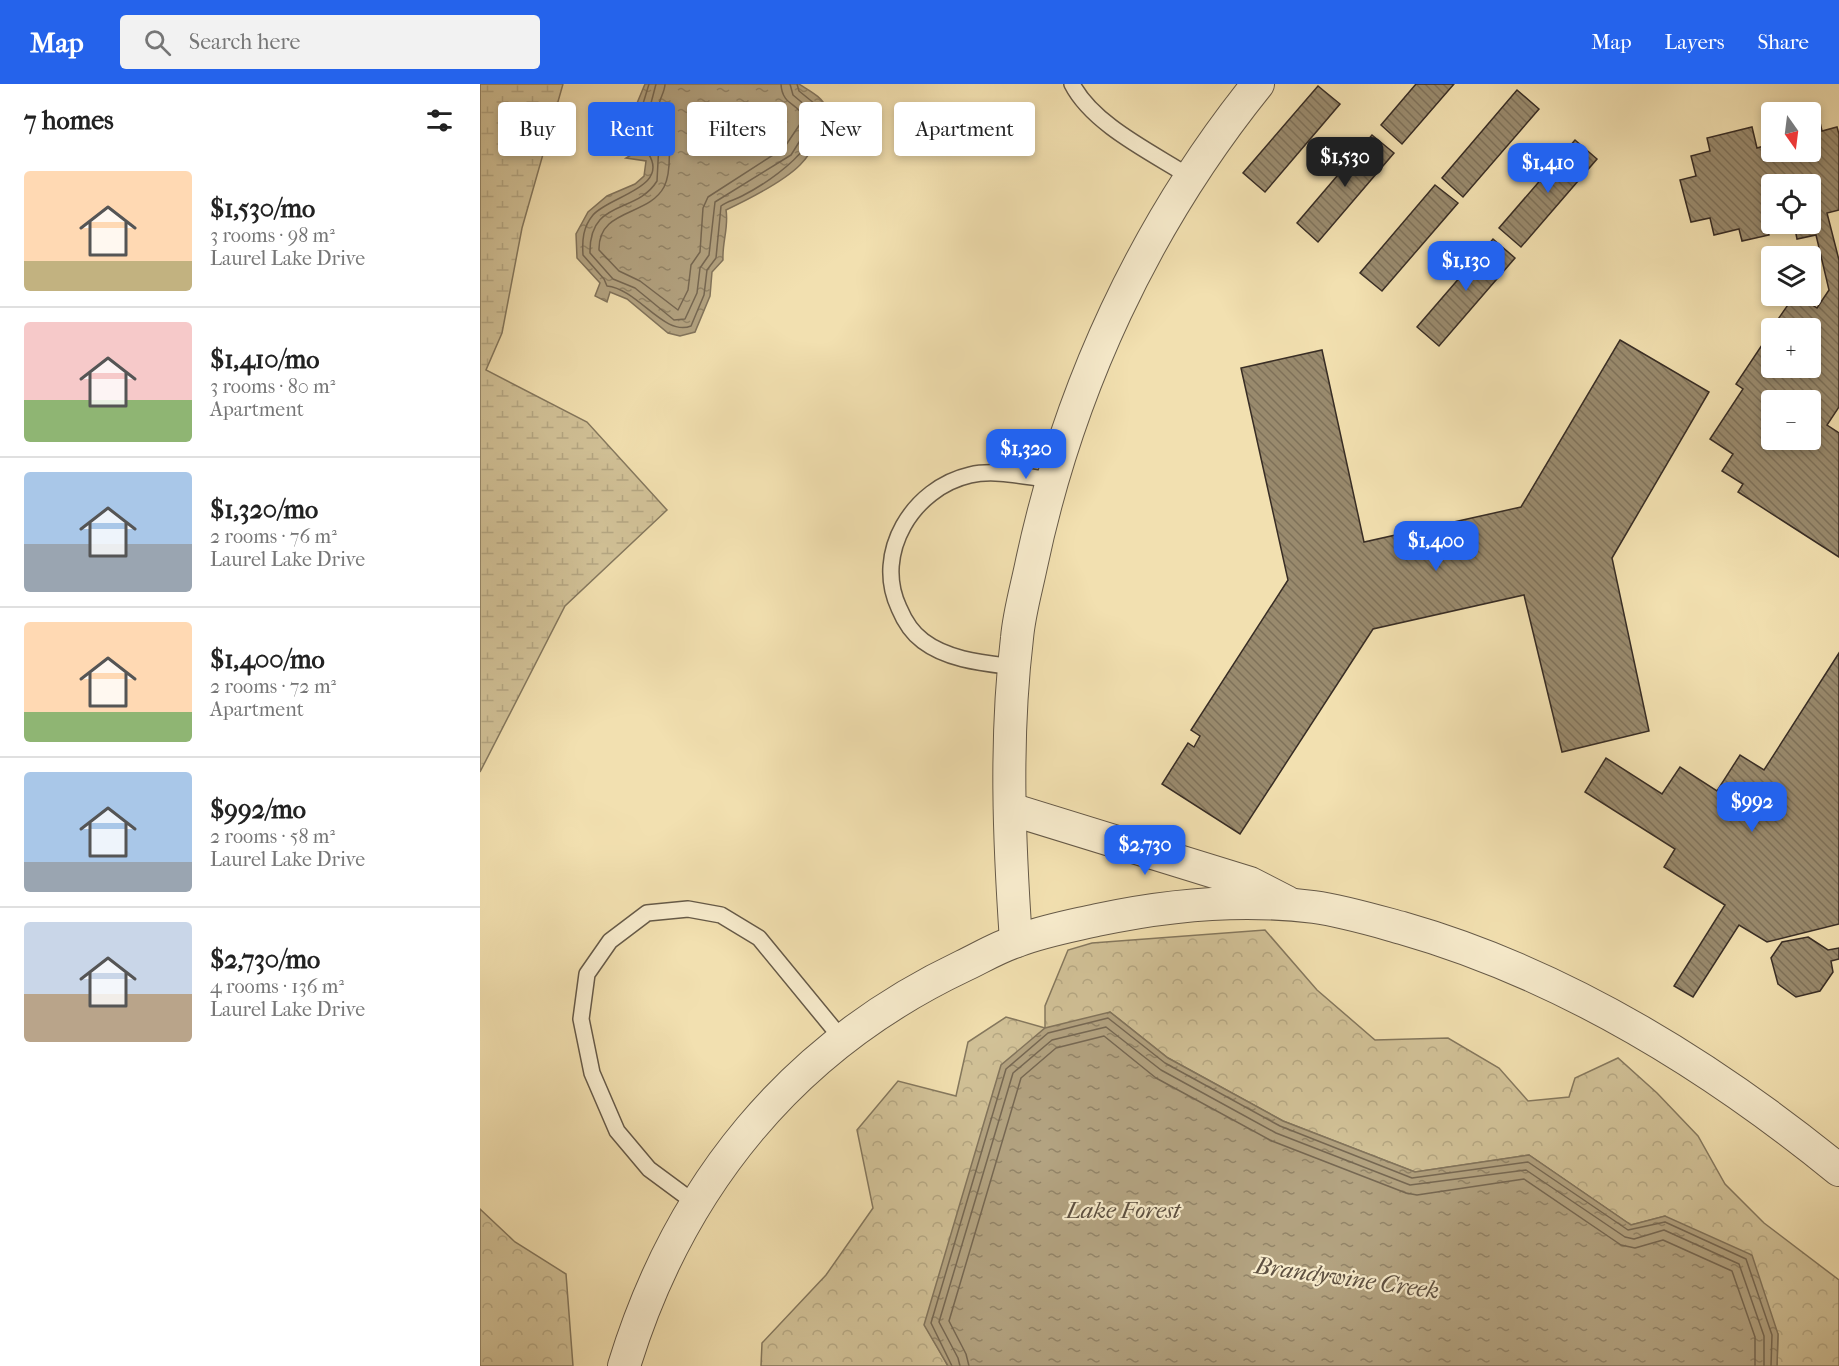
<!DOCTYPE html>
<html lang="en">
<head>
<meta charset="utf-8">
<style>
  :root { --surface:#fff; --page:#f2f2f2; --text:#222; --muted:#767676; --line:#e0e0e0; --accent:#2563eb }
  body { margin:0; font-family:"IM FELL French Canon",serif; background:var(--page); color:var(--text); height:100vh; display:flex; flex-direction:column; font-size:22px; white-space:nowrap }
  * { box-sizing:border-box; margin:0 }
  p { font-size:20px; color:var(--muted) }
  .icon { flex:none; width:33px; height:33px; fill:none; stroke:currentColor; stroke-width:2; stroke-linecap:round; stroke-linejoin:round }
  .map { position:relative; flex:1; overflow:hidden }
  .side { display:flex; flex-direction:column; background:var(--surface); width:480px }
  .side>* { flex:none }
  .top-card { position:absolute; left:18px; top:18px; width:570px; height:54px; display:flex; gap:12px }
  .needle { width:39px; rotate:166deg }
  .buttons { position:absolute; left:1281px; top:18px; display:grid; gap:12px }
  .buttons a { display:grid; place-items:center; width:60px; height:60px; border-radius:6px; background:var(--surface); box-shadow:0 3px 9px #0003; font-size:30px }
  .price { position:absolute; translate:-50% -51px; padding:0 14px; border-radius:12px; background:var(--accent); color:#fff; font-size:20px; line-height:39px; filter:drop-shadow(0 2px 3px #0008) }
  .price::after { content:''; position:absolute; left:50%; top:36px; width:18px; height:14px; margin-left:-9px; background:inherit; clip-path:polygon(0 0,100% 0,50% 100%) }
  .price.current { background:#222; color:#fff }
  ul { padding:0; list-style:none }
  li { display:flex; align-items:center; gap:18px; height:150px; padding:0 24px }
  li+li { border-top:2px solid var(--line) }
  li span { display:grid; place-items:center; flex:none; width:168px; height:120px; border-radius:6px; color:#555 }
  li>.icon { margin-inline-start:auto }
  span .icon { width:72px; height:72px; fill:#fffc; stroke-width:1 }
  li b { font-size:26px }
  h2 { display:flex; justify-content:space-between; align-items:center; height:72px; padding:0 24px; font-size:26px }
  .pill { padding:0 21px; border-radius:6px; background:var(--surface); box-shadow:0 3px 9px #0003; font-size:21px; line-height:54px }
  .pill.current { background:var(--accent); color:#fff }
  header { display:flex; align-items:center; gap:36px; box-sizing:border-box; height:84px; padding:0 30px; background:var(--accent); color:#fff }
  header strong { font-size:28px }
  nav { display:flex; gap:33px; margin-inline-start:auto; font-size:21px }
  .search { width:420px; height:54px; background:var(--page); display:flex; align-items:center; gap:15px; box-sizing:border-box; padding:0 21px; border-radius:6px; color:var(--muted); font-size:22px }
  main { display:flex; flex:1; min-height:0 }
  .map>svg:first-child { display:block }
  .forest { fill:url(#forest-crowns); stroke:#85785e; stroke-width:1.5 }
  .wetland { fill:url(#wetland-marsh); stroke:#85785e; stroke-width:1.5 }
  .water { fill:url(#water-ripples); stroke:#82745c; stroke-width:1.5 }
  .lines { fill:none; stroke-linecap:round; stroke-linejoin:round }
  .shore { stroke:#766853; stroke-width:1.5 }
  .building { fill:url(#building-back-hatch); stroke:#382d25; stroke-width:1.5; fill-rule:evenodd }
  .service-casing { stroke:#665a48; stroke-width:18 }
  .minor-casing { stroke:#665a48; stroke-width:34 }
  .service { stroke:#f7ebcc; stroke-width:15 }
  .minor { stroke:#f7ebcc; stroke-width:32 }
  .labels { text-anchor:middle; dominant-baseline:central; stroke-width:4.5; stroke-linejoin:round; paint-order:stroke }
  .water-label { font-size:24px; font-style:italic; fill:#5d5041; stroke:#f7ebcc }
</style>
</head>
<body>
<header>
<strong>Map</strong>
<div class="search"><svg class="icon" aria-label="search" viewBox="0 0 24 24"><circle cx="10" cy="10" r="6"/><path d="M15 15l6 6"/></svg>Search here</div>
<nav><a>Map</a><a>Layers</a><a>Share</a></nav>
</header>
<main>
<section class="side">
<h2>7 homes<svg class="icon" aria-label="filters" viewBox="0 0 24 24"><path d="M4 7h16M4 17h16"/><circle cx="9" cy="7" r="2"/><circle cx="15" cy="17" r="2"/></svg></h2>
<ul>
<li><span style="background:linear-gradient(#ffd9b3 75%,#c2b280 0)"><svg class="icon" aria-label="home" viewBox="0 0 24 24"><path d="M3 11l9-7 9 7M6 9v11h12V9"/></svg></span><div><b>$1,530/mo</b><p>3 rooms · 98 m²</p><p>Laurel Lake Drive</p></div></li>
<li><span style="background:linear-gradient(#f6c9c9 65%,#8fb573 0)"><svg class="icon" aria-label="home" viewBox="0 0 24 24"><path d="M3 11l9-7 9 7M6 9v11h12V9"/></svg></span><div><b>$1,410/mo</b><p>3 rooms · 80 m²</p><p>Apartment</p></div></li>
<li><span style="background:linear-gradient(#a9c7e8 60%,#9aa5b1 0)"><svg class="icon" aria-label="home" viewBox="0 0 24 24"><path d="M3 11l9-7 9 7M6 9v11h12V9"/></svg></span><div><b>$1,320/mo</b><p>2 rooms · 76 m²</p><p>Laurel Lake Drive</p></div></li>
<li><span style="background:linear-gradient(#ffd9b3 75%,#8fb573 0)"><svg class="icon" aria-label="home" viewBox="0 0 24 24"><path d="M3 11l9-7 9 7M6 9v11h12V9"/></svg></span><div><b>$1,400/mo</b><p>2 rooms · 72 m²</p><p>Apartment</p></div></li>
<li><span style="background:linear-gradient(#a9c7e8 75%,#9aa5b1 0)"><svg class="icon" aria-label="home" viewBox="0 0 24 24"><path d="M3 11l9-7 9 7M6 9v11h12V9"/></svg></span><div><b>$992/mo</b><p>2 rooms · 58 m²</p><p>Laurel Lake Drive</p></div></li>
<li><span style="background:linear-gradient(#c9d6e8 60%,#b9a48a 0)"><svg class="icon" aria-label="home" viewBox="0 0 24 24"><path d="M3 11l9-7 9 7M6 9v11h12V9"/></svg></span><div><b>$2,730/mo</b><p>4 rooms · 136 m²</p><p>Laurel Lake Drive</p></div></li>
</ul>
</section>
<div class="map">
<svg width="1359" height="1282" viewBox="0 0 1359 1282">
  <defs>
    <pattern id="forest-crowns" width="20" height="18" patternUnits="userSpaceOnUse" patternTransform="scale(1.5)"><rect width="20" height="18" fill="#d2c298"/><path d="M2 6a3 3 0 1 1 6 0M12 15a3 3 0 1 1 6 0" fill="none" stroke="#b5a783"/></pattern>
    <pattern id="wetland-marsh" width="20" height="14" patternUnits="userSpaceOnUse" patternTransform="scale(1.5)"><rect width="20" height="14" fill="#d2c298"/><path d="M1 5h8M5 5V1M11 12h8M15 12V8" fill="none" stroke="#b5a783"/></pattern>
    <pattern id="water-ripples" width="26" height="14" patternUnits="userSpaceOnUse" patternTransform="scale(1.5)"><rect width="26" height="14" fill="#b3a381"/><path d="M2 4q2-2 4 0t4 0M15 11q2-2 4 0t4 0" fill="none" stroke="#938569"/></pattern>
    <pattern id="building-back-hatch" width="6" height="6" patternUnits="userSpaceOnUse" patternTransform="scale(1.5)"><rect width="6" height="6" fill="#998a6d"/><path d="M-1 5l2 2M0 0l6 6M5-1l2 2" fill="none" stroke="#7e7159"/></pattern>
  </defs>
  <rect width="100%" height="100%" fill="#f2e0b0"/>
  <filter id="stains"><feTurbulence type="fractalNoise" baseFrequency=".00333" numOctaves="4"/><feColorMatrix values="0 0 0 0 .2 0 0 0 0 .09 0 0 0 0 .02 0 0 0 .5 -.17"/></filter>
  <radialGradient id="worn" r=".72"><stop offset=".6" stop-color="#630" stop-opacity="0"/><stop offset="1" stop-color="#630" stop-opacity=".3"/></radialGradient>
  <g class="forest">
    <polygon points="785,846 837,906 895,956 968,954 1019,984 1048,1017 1089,1013 1095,994 1138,974 1177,1009 1218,1052 1245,1100 1284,1139 1359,1196 1359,1282 1297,1282 1298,1250 1185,1132 1151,1141 1049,1071 935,1088 803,1037 688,974 630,928 472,1154 445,1241 468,1282 281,1282 282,1259 346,1191 393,1124 377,1046 418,997 476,1012 488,958 526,933 565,944 565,922 588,866 612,859"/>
    <polygon points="0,1125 35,1158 86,1190 93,1282 0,1282"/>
  </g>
  <polygon class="wetland" points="0,0 83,0 42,144 22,249 6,286 107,338 187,426 85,522 0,688"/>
  <g class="water">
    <path d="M165,0H319C328,6 343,13 346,24C350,38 331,70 320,81C304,97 267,116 246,126C249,142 242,159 243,176L232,188L230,212L215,248L200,252L188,249L147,215L130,208L127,218L115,212L120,199L97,174L96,150L108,128L127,112L155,100L164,92L166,77L146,74L166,62L163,41L155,24Z"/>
    <polygon points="630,928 688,974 803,1037 935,1088 1049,1071 1151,1141 1185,1132 1272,1171 1298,1250 1297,1282 468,1282 444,1241 521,981 565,944"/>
  </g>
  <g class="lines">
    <g class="shore">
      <path d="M169,0L162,23C167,37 178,56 168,69C191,104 129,112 113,131C103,143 102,156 103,171L124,195L127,202C158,205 184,253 211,242L224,211L227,186L236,174L241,122C247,117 255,116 262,112C291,97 344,61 340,24L319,7L317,0"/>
      <path d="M176,0L170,23L176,37L179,59L177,97C156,131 109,114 110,169L133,195L155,204L194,236L205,235L217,209L220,184L229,171L235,118L311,71L333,36L332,27L313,11L310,0"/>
      <path d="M185,0C185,8 179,15 179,22C180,26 184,31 185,35C190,51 192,88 184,103C168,133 118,124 119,166L139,187L160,197L198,226L208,206L211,181L220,168L223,124L228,113L304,64L324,34C319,19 302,22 301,0"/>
      <polyline points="472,1282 451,1239 526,985 568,949 628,934 685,979 800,1042 932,1094 1048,1078 1148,1146 1185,1138 1266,1175 1292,1251 1291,1282"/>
      <polyline points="480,1282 478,1274 459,1238 533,989 572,956 626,943 681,986 796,1049 930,1101 1046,1086 1145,1153 1154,1155 1184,1146 1259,1180 1284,1252 1284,1282"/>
      <polyline points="489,1282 486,1270 469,1237 541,994 576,964 624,952 676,994 792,1057 926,1109 937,1111 1044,1095 1141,1161 1155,1164 1183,1156 1252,1187 1275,1253 1275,1282"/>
    </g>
  </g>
  <g class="building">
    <polygon points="936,0 974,0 922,60 901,41"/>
    <polygon points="838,2 860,20 785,108 763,89"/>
    <polygon points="1037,6 1059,25 983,113 962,94"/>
    <path d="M1339,34L1342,47L1357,43L1359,50V126L1347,129L1359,176V323L1347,341L1359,349V473L1258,408L1263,400L1242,387L1253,370L1230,355L1263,305L1256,300L1292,246V284H1330V244H1292L1314,212H1319L1337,224L1349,206L1336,151L1317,155L1314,140H1330V100H1292V136L1286,137L1289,151L1262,157L1259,145L1234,151L1230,134L1211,138L1200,96L1216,92L1211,72L1230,67L1227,54L1272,43L1277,64L1291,60L1288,46L1292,45V68H1330V36ZM1292,316H1330V356H1292Z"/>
    <polygon points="892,51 914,69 838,158 817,139"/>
    <polygon points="1095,56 1117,75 1041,163 1019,144"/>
    <polygon points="955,101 978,119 902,207 880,189"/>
    <polygon points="1013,155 1035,174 959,262 937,243"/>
    <polygon points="1140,256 1229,308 1132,474 1169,647 1082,668 1044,511 893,545 760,750 682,700 708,659 714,663 720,652 711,646 808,496 761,284 842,266 884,458 1041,423"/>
    <polygon points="1359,569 1359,840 1287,858 1259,841 1213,913 1194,902 1245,821 1184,783 1195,765 1105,708 1126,674 1182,710 1200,683 1237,707 1260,671 1284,686"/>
    <polygon points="1328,853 1348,866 1359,864 1359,875 1351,877 1353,888 1340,907 1316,913 1298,900 1291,874 1302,858"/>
  </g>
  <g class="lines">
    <defs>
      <g id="service">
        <path d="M592,0C613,41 673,69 710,93"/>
        <path d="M534,583C503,579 468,576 443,557C432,549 424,536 419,524C393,469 433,404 490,391C515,385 546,393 572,396"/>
        <polyline points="215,1119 169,1085 137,1047 112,989 101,935 107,890 130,857 167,829 208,825 241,831 279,854 362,955"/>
      </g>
      <g id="minor">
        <polyline points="530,725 770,799 807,818"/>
        <path d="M536,857C529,756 525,654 537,554C539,530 546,506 551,482C588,306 665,140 778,0"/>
        <path d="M144,1282C199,1102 312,963 483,882C500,874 518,863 537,857C563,847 591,842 617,836C687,821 763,814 834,823C863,827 893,836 922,844C1083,890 1230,981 1359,1086"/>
      </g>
    </defs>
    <use href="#service" class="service-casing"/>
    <use href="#minor" class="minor-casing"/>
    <use href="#service" class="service"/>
    <use href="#minor" class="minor"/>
  </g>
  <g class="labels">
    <g class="water-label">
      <text x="643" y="1126">Lake Forest</text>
      <text transform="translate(867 1194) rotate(8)">Brandywine Creek</text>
    </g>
  </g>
  <rect width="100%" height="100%" filter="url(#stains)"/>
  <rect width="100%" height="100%" fill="url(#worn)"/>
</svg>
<div class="buttons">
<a><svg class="needle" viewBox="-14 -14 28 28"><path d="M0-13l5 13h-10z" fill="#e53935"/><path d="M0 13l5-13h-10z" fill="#767676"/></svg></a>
<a><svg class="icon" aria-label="locate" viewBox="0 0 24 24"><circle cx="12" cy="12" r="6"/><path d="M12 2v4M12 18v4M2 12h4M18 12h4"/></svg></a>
<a><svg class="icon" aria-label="layers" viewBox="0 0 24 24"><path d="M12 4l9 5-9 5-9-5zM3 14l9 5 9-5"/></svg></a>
<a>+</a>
<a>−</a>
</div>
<b class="price current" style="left:865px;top:104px">$1,530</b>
<b class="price" style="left:1068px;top:110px">$1,410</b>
<b class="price" style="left:986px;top:208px">$1,130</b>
<b class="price" style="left:546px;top:396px">$1,320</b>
<b class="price" style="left:956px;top:488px">$1,400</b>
<b class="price" style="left:1272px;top:749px">$992</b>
<b class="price" style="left:665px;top:792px">$2,730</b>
<div class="top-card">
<a class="pill">Buy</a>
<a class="pill current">Rent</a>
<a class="pill">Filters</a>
<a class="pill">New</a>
<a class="pill">Apartment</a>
</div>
</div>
</main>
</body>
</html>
